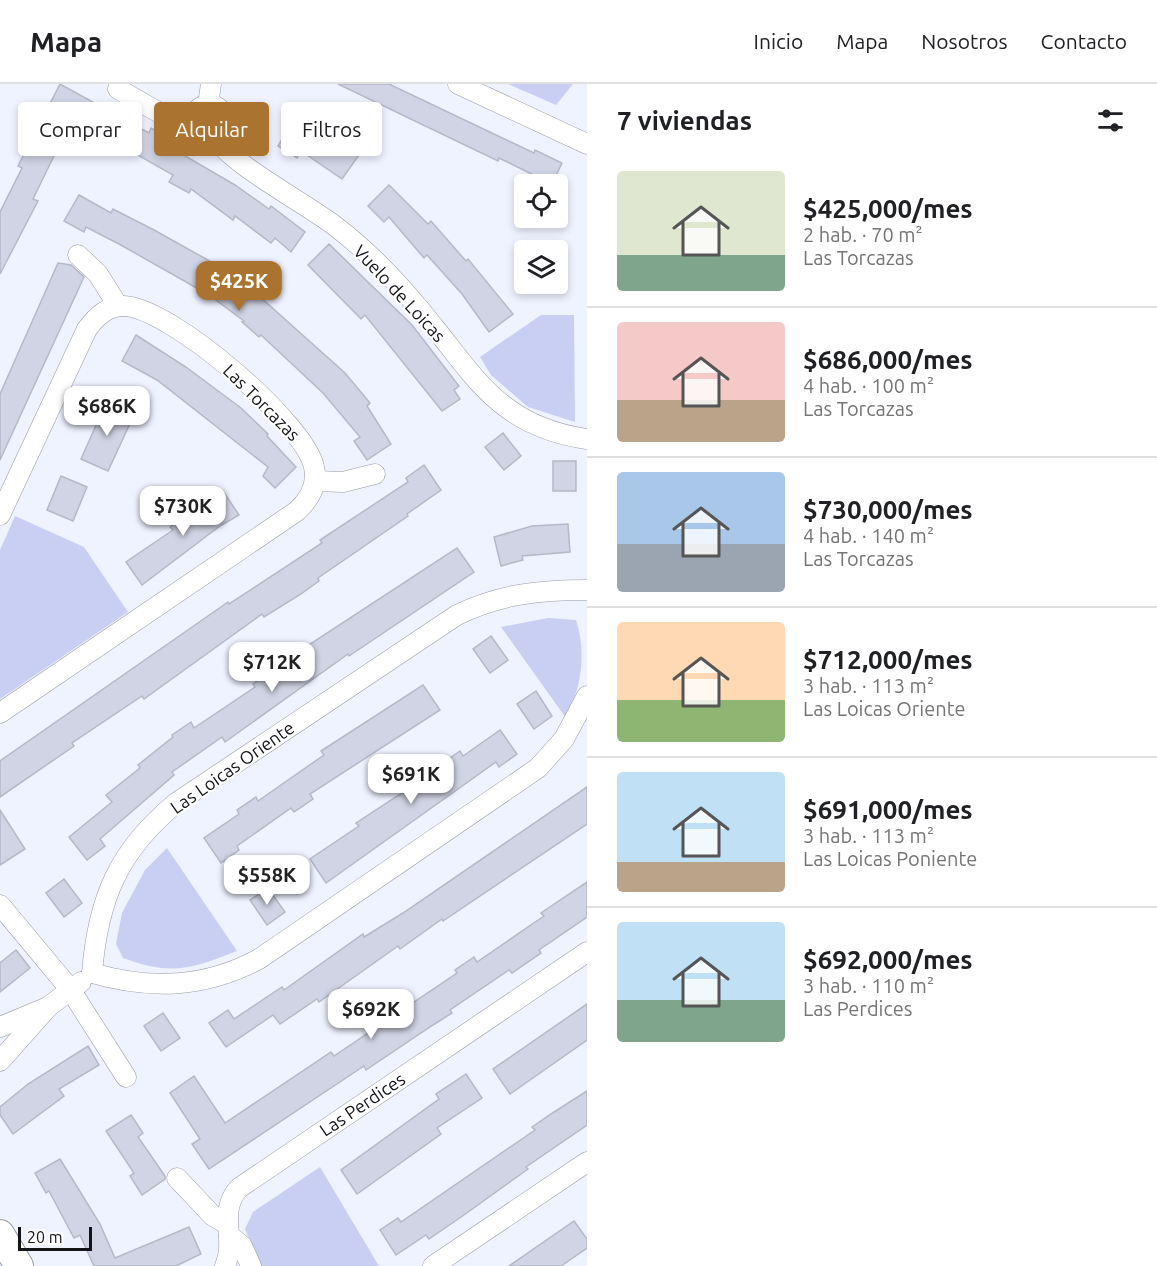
<!DOCTYPE html>
<html lang="es">
<head>
<meta charset="utf-8">
<style>
  :root { --surface:#fff; --page:#f2f2f2; --text:#202124; --muted:#757577; --line:#e0e0e0; --accent:#aa732f }
  body { margin:0; font-family:Ubuntu,sans-serif; background:var(--page); color:var(--text); height:100vh; display:flex; flex-direction:column; font-size:22px; white-space:nowrap }
  * { box-sizing:border-box; margin:0 }
  p { font-size:20px; color:var(--muted) }
  .icon { flex:none; width:33px; height:33px; fill:none; stroke:currentColor; stroke-width:2; stroke-linecap:round; stroke-linejoin:round }
  .map { position:relative; flex:1; overflow:hidden }
  .details { display:flex; flex-direction:column; background:var(--surface); width:570px }
  .details>* { flex:none }
  .top-card { position:absolute; left:18px; top:18px; width:478px; height:54px; display:flex; gap:12px }
  .tools { position:absolute; left:514px; top:90px; display:grid; gap:12px }
  .tools a { display:grid; place-items:center; width:54px; height:54px; border-radius:6px; background:var(--surface); box-shadow:0 3px 9px #0003; font-size:30px }
  .scale { position:absolute; left:18px; bottom:15px; width:74px; box-sizing:border-box; padding-left:6px; border:3px solid #131419; border-top:0; font-size:16px; line-height:21px; white-space:nowrap; color:#131419; -webkit-text-stroke:4px #fff; paint-order:stroke }
  .price { position:absolute; translate:-50% -51px; padding:0 14px; border-radius:12px; background:#fff; color:#222; font-size:20px; line-height:39px; filter:drop-shadow(0 2px 3px #0008) }
  .price::after { content:''; position:absolute; left:50%; top:36px; width:18px; height:14px; margin-left:-9px; background:inherit; clip-path:polygon(0 0,100% 0,50% 100%) }
  .price.selected { background:var(--accent); color:#fff }
  ul { padding:0; list-style:none }
  li { display:flex; align-items:center; gap:18px; height:150px; padding:0 30px }
  li+li { border-top:2px solid var(--line) }
  li span { display:grid; place-items:center; flex:none; width:168px; height:120px; border-radius:6px; color:#555 }
  li>.icon { margin-inline-start:auto }
  span .icon { width:72px; height:72px; fill:#fffc; stroke-width:1 }
  li b { font-size:26px }
  h2 { display:flex; justify-content:space-between; align-items:center; height:72px; padding:0 30px; font-size:26px }
  .pill { padding:0 21px; border-radius:6px; background:var(--surface); box-shadow:0 3px 9px #0003; font-size:21px; line-height:54px }
  .pill.selected { background:var(--accent); color:#fff }
  header { display:flex; align-items:center; gap:36px; box-sizing:border-box; height:84px; padding:0 30px; background:var(--surface); border-bottom:2px solid var(--line) }
  header strong { font-size:28px }
  nav { display:flex; gap:33px; margin-inline-start:auto; font-size:21px }
  main { display:flex; flex:1; min-height:0 }
  .map>svg:first-child { display:block }
  .green { fill:#c9cff3 }
  .building { fill:#d1d4e4; stroke:#b5b8c8; stroke-width:1.5 }
  .lines { fill:none; stroke-linecap:round; stroke-linejoin:round }
  .street-casing { stroke:#9799a9; stroke-width:21 }
  .secondary-casing { stroke:#9799a9; stroke-width:30 }
  .street { stroke:#fff; stroke-width:20 }
  .secondary { stroke:#fff; stroke-width:28 }
  .labels { text-anchor:middle; dominant-baseline:central; stroke-width:4.5; stroke-linejoin:round; paint-order:stroke }
  .street-label { font-size:18px; fill:#131419; stroke:#fff }
</style>
</head>
<body>
<header>
<strong>Mapa</strong>
<nav><a>Inicio</a><a>Mapa</a><a>Nosotros</a><a>Contacto</a></nav>
</header>
<main>
<div class="map">
<svg width="587" height="1182" viewBox="0 0 587 1182">
  <rect width="100%" height="100%" fill="#eff2ff"/>
  <g class="green">
    <polygon points="508,0 573,0 556,21"/>
    <polygon points="541,231 574,231 575,338 528,323 491,291 480,273"/>
    <polygon points="15,432 84,463 128,528 0,615 0,466"/>
    <path d="M548,534L576,536C587,570 581,603 566,634L501,543Z"/>
    <path d="M167,764L237,867C191,885 171,892 123,874L116,860L122,829L145,786Z"/>
    <polygon points="320,1083 379,1182 260,1182 245,1145 253,1128"/>
  </g>
  <g class="building">
    <polygon points="60,0 149,49 151,44 171,55 168,62 235,101 269,125 271,122 305,148 291,168 275,154 271,159 235,132 233,136 191,105 189,109 169,98 173,91 124,63 122,67 70,39 33,115 38,117 0,190 0,128 22,84 18,82"/>
    <polygon points="338,0 389,0 534,69 535,66 562,79 552,100 499,74 498,77"/>
    <polygon points="293,36 336,63 340,58 359,71 342,95 301,67 297,74 278,62"/>
    <polygon points="389,101 428,140 431,137 466,177 468,175 513,230 489,248 462,210 427,171 424,174 389,133 384,138 368,122"/>
    <polygon points="79,111 111,129 113,125 154,146 224,185 250,204 345,289 370,319 367,322 391,360 367,376 354,357 360,353 323,309 261,251 259,253 242,238 244,237 209,211 119,160 86,143 84,148 64,137"/>
    <polygon points="329,160 412,241 459,302 454,306 460,315 442,327 365,231 361,235 308,181"/>
    <polygon points="58,179 71,181 84,193 0,376 0,310"/>
    <polygon points="136,251 186,283 241,324 268,350 267,352 296,383 275,404 263,392 268,383 157,296 122,277"/>
    <polygon points="106,319 134,331 108,387 81,375"/>
    <polygon points="503,349 521,372 504,386 485,363"/>
    <rect x="553" y="377" width="23" height="30"/>
    <polygon points="424,381 441,406 407,430 408,432 318,494 319,497 301,510 264,533 262,530 144,615 142,612 72,659 74,662 0,713 0,677 228,518 229,520 322,459 320,456 408,398 406,394"/>
    <polygon points="61,392 87,403 73,437 47,426"/>
    <polygon points="223,407 239,431 220,442 142,501 126,478 173,446 170,443 189,429"/>
    <polygon points="568,440 570,468 522,472 523,476 501,482 494,453 532,442"/>
    <polygon points="457,464 474,488 349,572 348,570 225,658 222,653 172,688 174,691 100,755 105,762 87,776 69,753 112,718 106,711 140,684 138,681 173,653 172,651 191,638 194,644 255,603 253,600 307,562"/>
    <polygon points="491,552 508,576 490,589 473,565"/>
    <polygon points="423,601 440,626 310,710 313,715 294,728 291,724 237,762 239,766 221,779 204,754 239,730 237,726 256,713 258,717 324,671 321,667"/>
    <polygon points="536,607 552,632 534,645 517,620"/>
    <polygon points="500,646 517,670 499,683 496,678 326,799 310,775 359,742 356,739 443,682 441,680 460,667 463,672"/>
    <polygon points="587,703 587,740 443,837 442,835 400,865 398,862 319,918 317,915 280,940 273,931 226,963 209,939 228,926 234,935 282,903 284,906 363,850 364,853 403,829"/>
    <polygon points="0,726 25,765 0,781"/>
    <polygon points="64,795 82,819 64,833 46,809"/>
    <polygon points="587,798 587,833 539,866 541,869 512,889 509,886 450,926 452,929 433,941 366,986 364,982 209,1085 192,1060 200,1055 170,1009 194,992 225,1039 331,968 334,972 457,889 455,886 474,873 477,878 544,832 541,829"/>
    <polygon points="268,804 285,828 267,841 250,816"/>
    <polygon points="16,866 30,884 0,908 0,879"/>
    <polygon points="587,920 587,956 510,1010 493,985"/>
    <polygon points="163,929 180,954 161,967 144,942"/>
    <polygon points="88,962 99,981 59,1005 64,1012 13,1050 0,1031 0,1023 28,1000"/>
    <polygon points="466,990 482,1014 437,1044 441,1050 357,1110 341,1086 439,1015 436,1010"/>
    <polygon points="587,1007 587,1041 526,1083 528,1085 464,1131 429,1155 426,1151 396,1171 380,1146 398,1134 401,1138 535,1046 532,1043 551,1030"/>
    <polygon points="131,1031 143,1049 138,1053 165,1092 165,1095 142,1111 130,1092 134,1089 106,1047"/>
    <polygon points="60,1075 100,1140 115,1174 189,1143 201,1170 176,1182 94,1182 80,1151 74,1154 49,1107 46,1109 35,1089"/>
    <polygon points="574,1137 587,1155 587,1164 561,1182 509,1182"/>
  </g>
  <g class="lines">
    <defs>
      <g id="street">
        <polyline points="458,0 587,60"/>
        <polyline points="118,5 165,32 193,39"/>
        <circle cx="209" cy="37" r="16"/>
        <polyline points="208,21 211,0"/>
        <path d="M215,53C230,80 307,120 335,142C372,170 405,206 434,243C457,271 477,302 507,324C530,341 559,351 587,355"/>
        <polyline points="78,171 98,190 118,222"/>
        <polyline points="315,397 343,398 375,390"/>
        <path d="M0,431L87,245C97,232 107,222 124,222C170,223 305,339 314,383C318,401 310,415 297,427L0,629"/>
        <polyline points="0,821 70,905 126,993"/>
        <path d="M92,889C98,815 118,767 176,719L457,531C500,510 540,506 587,506"/>
        <path d="M92,889C151,906 205,904 259,875L538,684L564,655L587,612"/>
        <polyline points="0,943 48,923"/>
        <polyline points="0,977 48,923 81,898"/>
        <polyline points="177,1094 213,1132 227,1140"/>
        <polyline points="229,1151 242,1162 251,1182"/>
        <path d="M225,1182C237,1155 217,1128 239,1104L587,868"/>
        <polyline points="433,1182 587,1078"/>
      </g>
      <polyline id="secondary" points="0,1150 19,1182"/>
    </defs>
    <use href="#street" class="street-casing"/>
    <use href="#secondary" class="secondary-casing"/>
    <use href="#street" class="street"/>
    <use href="#secondary" class="secondary"/>
  </g>
  <g class="labels">
    <g class="street-label">
      <text transform="translate(400 209) rotate(47)">Vuelo de Loicas</text>
      <text transform="translate(262 318) rotate(45)">Las Torcazas</text>
      <text transform="translate(232 683) rotate(-35)">Las Loicas Oriente</text>
      <text transform="translate(362 1020) rotate(-34)">Las Perdices</text>
    </g>
  </g>
</svg>
<div class="tools">
<a><svg class="icon" aria-label="locate" viewBox="0 0 24 24"><circle cx="12" cy="12" r="6"/><path d="M12 2v4M12 18v4M2 12h4M18 12h4"/></svg></a>
<a><svg class="icon" aria-label="layers" viewBox="0 0 24 24"><path d="M12 4l9 5-9 5-9-5zM3 14l9 5 9-5"/></svg></a>
</div>
<div class="scale">20 m</div>
<b class="price selected" style="left:239px;top:228px">$425K</b>
<b class="price" style="left:107px;top:353px">$686K</b>
<b class="price" style="left:183px;top:453px">$730K</b>
<b class="price" style="left:272px;top:609px">$712K</b>
<b class="price" style="left:411px;top:721px">$691K</b>
<b class="price" style="left:267px;top:822px">$558K</b>
<b class="price" style="left:371px;top:956px">$692K</b>
<div class="top-card">
<a class="pill">Comprar</a>
<a class="pill selected">Alquilar</a>
<a class="pill">Filtros</a>
</div>
</div>
<section class="details">
<h2>7 viviendas<svg class="icon" aria-label="filters" viewBox="0 0 24 24"><path d="M4 7h16M4 17h16"/><circle cx="9" cy="7" r="2"/><circle cx="15" cy="17" r="2"/></svg></h2>
<ul>
<li><span style="background:linear-gradient(#dfe7d0 70%,#7fa58c 0)"><svg class="icon" aria-label="home" viewBox="0 0 24 24"><path d="M3 11l9-7 9 7M6 9v11h12V9"/></svg></span><div><b>$425,000/mes</b><p>2 hab. · 70 m²</p><p>Las Torcazas</p></div></li>
<li><span style="background:linear-gradient(#f6c9c9 65%,#b9a48a 0)"><svg class="icon" aria-label="home" viewBox="0 0 24 24"><path d="M3 11l9-7 9 7M6 9v11h12V9"/></svg></span><div><b>$686,000/mes</b><p>4 hab. · 100 m²</p><p>Las Torcazas</p></div></li>
<li><span style="background:linear-gradient(#a9c7e8 60%,#9aa5b1 0)"><svg class="icon" aria-label="home" viewBox="0 0 24 24"><path d="M3 11l9-7 9 7M6 9v11h12V9"/></svg></span><div><b>$730,000/mes</b><p>4 hab. · 140 m²</p><p>Las Torcazas</p></div></li>
<li><span style="background:linear-gradient(#ffd9b3 65%,#8fb573 0)"><svg class="icon" aria-label="home" viewBox="0 0 24 24"><path d="M3 11l9-7 9 7M6 9v11h12V9"/></svg></span><div><b>$712,000/mes</b><p>3 hab. · 113 m²</p><p>Las Loicas Oriente</p></div></li>
<li><span style="background:linear-gradient(#bfe0f5 75%,#b9a48a 0)"><svg class="icon" aria-label="home" viewBox="0 0 24 24"><path d="M3 11l9-7 9 7M6 9v11h12V9"/></svg></span><div><b>$691,000/mes</b><p>3 hab. · 113 m²</p><p>Las Loicas Poniente</p></div></li>
<li><span style="background:linear-gradient(#bfe0f5 65%,#7fa58c 0)"><svg class="icon" aria-label="home" viewBox="0 0 24 24"><path d="M3 11l9-7 9 7M6 9v11h12V9"/></svg></span><div><b>$692,000/mes</b><p>3 hab. · 110 m²</p><p>Las Perdices</p></div></li>
</ul>
</section>
</main>
</body>
</html>
